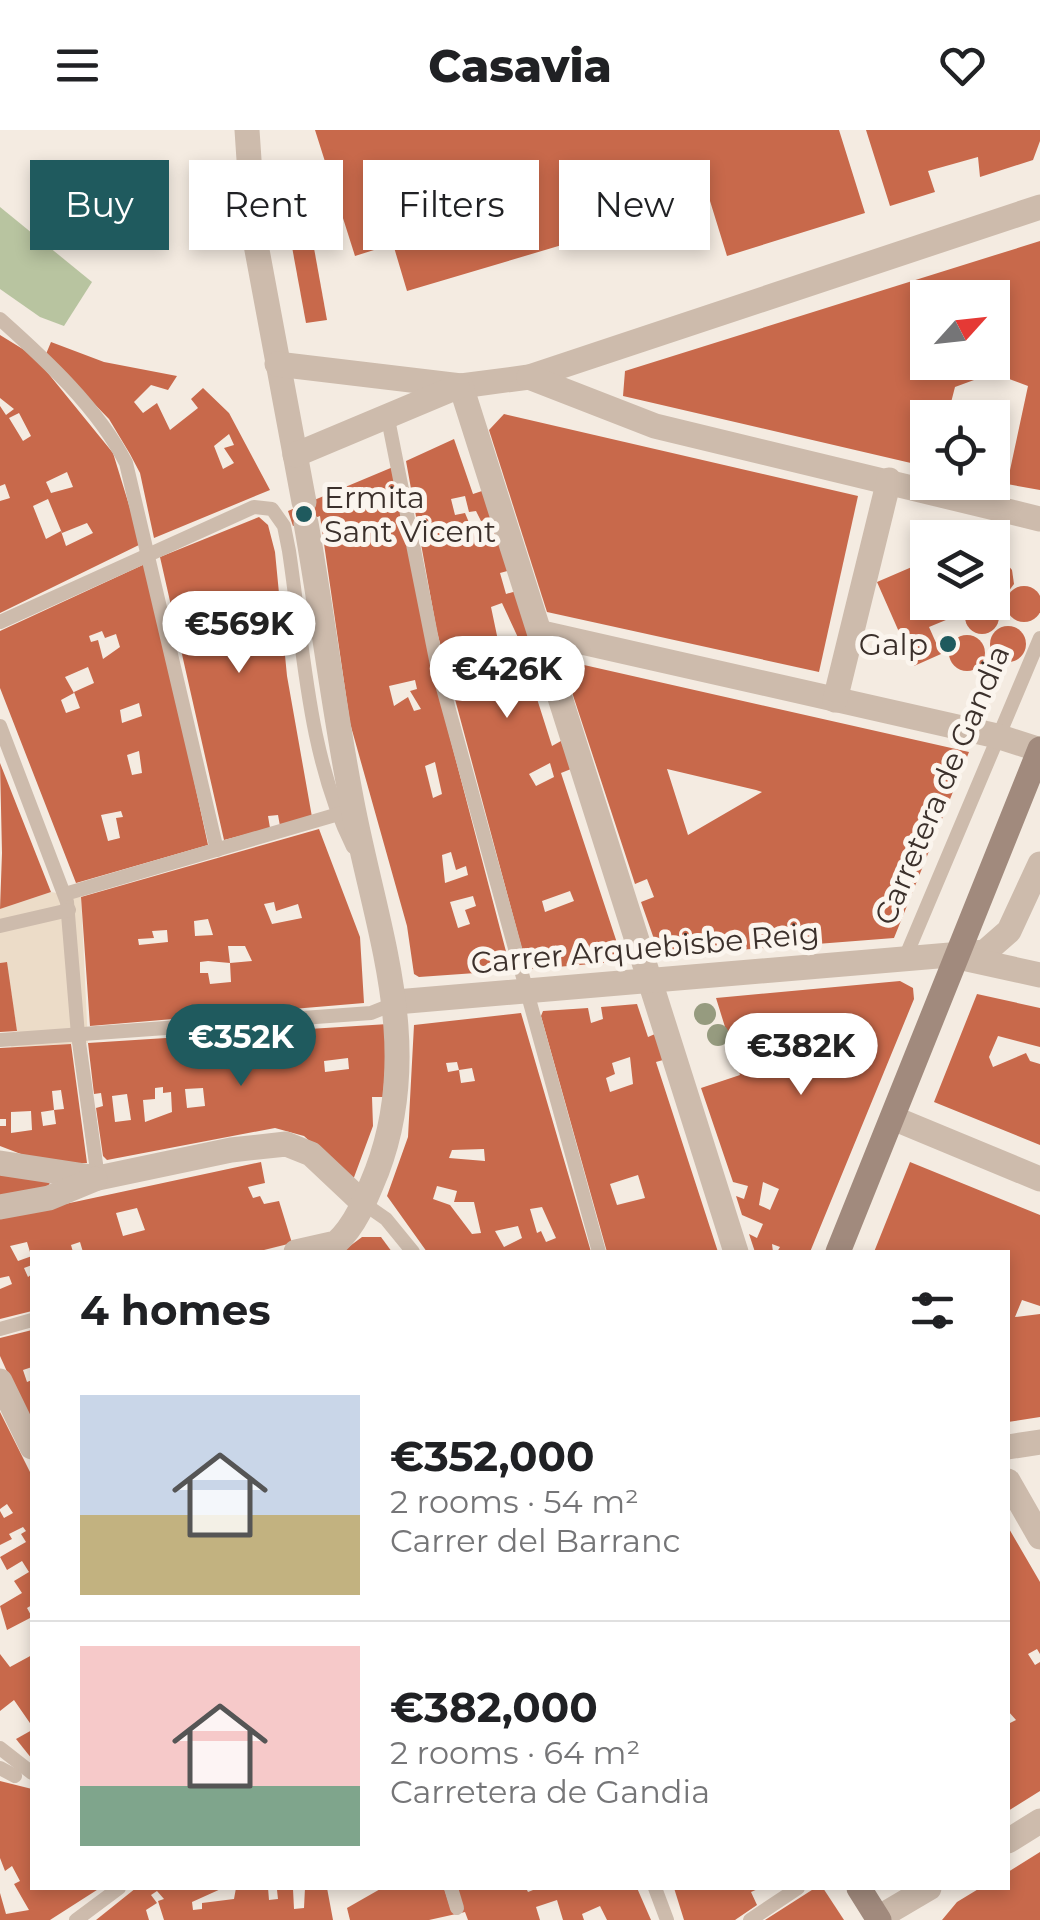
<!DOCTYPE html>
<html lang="en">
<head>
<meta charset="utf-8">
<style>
  :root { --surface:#fff; --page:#f2f2f2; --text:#202124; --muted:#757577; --line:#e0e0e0; --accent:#1f5a5e }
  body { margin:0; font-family:Montserrat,sans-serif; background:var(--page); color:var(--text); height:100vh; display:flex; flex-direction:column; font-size:38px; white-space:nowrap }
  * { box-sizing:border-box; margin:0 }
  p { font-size:32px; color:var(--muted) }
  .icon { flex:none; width:55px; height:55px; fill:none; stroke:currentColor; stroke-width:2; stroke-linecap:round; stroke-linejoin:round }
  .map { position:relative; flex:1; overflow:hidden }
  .sheet { position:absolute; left:30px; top:1120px; width:980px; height:640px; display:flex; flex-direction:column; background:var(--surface); border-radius:0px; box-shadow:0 5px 15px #0003 }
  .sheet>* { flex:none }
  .banner { position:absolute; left:30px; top:30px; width:980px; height:90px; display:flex; gap:20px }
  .needle { width:65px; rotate:63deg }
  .buttons { position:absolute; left:910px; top:150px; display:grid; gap:20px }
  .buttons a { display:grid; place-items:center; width:100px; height:100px; border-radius:0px; background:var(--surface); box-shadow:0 5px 15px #0003; font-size:50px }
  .price { position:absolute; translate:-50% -85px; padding:0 22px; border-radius:35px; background:#fff; color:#222; font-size:32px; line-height:65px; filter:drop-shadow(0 2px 5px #0008) }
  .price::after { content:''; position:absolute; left:50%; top:60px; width:30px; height:22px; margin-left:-15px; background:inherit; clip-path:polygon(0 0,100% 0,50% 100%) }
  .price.current { background:var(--accent); color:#fff }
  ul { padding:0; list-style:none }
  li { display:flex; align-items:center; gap:30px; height:250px; padding:0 50px }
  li+li { border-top:2px solid var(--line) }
  li span { display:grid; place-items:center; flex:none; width:280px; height:200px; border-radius:0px; color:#555 }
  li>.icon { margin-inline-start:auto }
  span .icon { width:120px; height:120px; fill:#fffc; stroke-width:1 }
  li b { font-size:42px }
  h2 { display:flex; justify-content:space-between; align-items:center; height:120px; padding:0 50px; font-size:42px }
  .tag { padding:0 35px; border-radius:0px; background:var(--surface); box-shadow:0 5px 15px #0003; font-size:35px; line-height:90px }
  .tag.current { background:var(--accent); color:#fff }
  header { display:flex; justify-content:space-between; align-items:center; height:130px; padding:0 50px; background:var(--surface); font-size:45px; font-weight:800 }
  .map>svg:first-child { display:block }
  .green { fill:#b8c4a0 }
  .plaza { fill:#ecdcc8 }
  .building { fill:#c8694b; fill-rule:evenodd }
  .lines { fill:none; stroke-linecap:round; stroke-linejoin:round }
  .service { stroke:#cdbbac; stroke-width:14 }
  .minor { stroke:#cdbbac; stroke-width:25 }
  .tertiary { stroke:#cdbbac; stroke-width:25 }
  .secondary { stroke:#a18a7d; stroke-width:25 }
  .tree { fill:#969b7f }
  .poi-dot { fill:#1f5a5e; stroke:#fbf5ee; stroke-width:4 }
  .labels { text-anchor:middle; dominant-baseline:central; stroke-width:10; stroke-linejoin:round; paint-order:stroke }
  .poi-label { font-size:30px; fill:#3b302b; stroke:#fbf5ee; text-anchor:start }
  .street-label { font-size:30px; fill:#3b302b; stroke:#fbf5ee }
</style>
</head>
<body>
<header><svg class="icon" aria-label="menu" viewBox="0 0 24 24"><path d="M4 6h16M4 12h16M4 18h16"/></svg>Casavia<svg class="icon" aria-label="heart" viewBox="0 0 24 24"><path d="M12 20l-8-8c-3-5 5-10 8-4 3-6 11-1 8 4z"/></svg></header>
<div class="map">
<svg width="1040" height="1790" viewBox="0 0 1040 1790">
  <rect width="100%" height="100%" fill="#f4ebe1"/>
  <polygon class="green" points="0,77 92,152 64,196 40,187 0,159"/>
  <polygon class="plaza" points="51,762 81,767 88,913 11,917 17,901 6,832 0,833 0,779"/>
  <g class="building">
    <polygon points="315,0 839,0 865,83 727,126 710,71 407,161 393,114 355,126"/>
    <polygon points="866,0 1040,0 1040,11 1033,30 980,47 978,27 928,41 935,62 890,76"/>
    <polygon points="306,74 327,190 306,193 285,79"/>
    <path d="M1040,111V360L1007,354L1028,256L993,243L955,257L947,288H928V337L623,266L625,241ZM928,168H992V232H928Z"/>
    <path d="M0,205L34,226L113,323L141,414L0,483V371L10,368L5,354L0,356V276L6,285L14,279L0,268ZM19,283L31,306L23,311L9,288ZM67,342L73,357L51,363L46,352ZM48,369L62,403L87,393L93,403L66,416L61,401L46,409L33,376Z"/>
    <path d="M51,212L104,232L177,246L168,260L151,255L134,272L143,283L157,273L170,300L198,278L191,269L203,258L229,283L270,360L154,408L140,343L130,324L109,289L46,224ZM229,304L234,315L224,318L234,333L223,339L214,316Z"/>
    <polygon points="504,284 858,366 819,542 547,482 489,300"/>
    <path d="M454,309L473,364L482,361L514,439L500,443L506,464L520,460L545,549L532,553L552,616L561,611L571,639L561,643L621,825L615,832L533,839L526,834L437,502L406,331ZM465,366L469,382L476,381L481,391L486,390L490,403L475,407L465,383L455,385L451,369ZM502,473L521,514L500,520L491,477ZM550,633L554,647L536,656L529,644ZM570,761L574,771L545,782L542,771Z"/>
    <path d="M393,337L431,535L509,833L504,841L419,847L414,844L407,796L350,593L320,386L293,396L288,381ZM415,550L417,559L410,561L421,579L414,581L408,567L394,576L389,556ZM435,632L442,664L433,668L425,636ZM451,722L456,740L466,736L468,745L445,753L442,725ZM473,766L476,776L465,780L470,794L458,798L450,772Z"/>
    <polygon points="259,387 268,395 275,422 287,546 312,687 280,696 278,685 268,686 270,698 224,710 160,427"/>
    <polygon points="928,430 928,472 952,472 958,485 929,497 941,524 914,536 877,452"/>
    <polygon points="992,432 1007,434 1012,440 1014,454 1005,466 992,467"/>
    <path d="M147,433L208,715L76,753L0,558V501ZM102,501L105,508L116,504L120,517L103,529L98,510L91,512L89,506ZM88,537L94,553L74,562L80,578L66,583L61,570L74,563L65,547ZM139,573L142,586L122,593L120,580ZM139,621L142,643L132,645L127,625ZM121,681L123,687L116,688L120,708L108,711L101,685Z"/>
    <circle cx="1024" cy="474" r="18"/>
    <circle cx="982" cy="487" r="17"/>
    <circle cx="1008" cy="514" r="18"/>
    <circle cx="967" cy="523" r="18"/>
    <path d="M584,535L969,622L894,808L660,826L641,772L654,767L647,749L635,754L568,550ZM667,639L756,660L762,662L688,705Z"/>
    <polygon points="0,633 51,762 0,779 2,723"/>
    <path d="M319,699L360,807L364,873L90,896L81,767ZM274,772L276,781L298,774L302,788L272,794L264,774ZM208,789L213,805L195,806L194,791ZM167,800L168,812L139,815L138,809L154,808L152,801ZM228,816H245L252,831L230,833ZM208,831L230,833L231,852L210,854L208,843H200V832Z"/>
    <polygon points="7,832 17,901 0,902 0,833"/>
    <path d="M900,851L913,858L914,869L810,1122H777L780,1117L772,1114L773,1122H755L749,1104L757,1108L763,1094L742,1085L736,1066L744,1069L748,1056L733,1052L701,958L740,945L716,868ZM763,1052L779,1059L770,1080L759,1075Z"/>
    <polygon points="977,864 1040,878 1040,917 998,906 989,927 993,937 1026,923 1030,931 1040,934 1040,1015 934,972"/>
    <path d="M637,874L648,907L655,904L663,930L656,932L718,1122H607L541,886L543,881L588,878L591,893L603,889L601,877ZM630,927L633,954L610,962L606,948L615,944L612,933ZM638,1045L645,1068L617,1075L610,1054Z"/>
    <path d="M521,883L591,1122H427L387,1066L408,1007L414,895ZM457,932L459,940L472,938L475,951L461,953L459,940L448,942L446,933ZM484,1019L485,1031L449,1028L452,1020ZM437,1056L457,1061L454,1072H474L481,1103L472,1104L450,1075L433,1069ZM542,1077L556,1108L546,1112L541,1101L537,1103L530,1079ZM518,1096L522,1108L504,1117L495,1101Z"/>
    <path d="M388,894L383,967H372L373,996L353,1050L304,1006L275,998L107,1030L103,1026L96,978L103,976L101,963L94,964L88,913ZM348,928L349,939L325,942L324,931ZM163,957V963L171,962L172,982L145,992L143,970L155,969V958ZM203,958L205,976L187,978L185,959ZM127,964L131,990L115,992L112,966Z"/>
    <path d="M71,914L87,1033L47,1034L0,1016V996H6V989H0V918ZM61,960L64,979L54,980L56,994L43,996L41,982L54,980L52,961ZM31,981L32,1000L11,1003V982Z"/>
    <path d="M261,1032L265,1053L248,1057L253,1068L260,1066L264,1074L279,1071L292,1113L256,1122H83L80,1112L71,1115L73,1122H30L27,1112L10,1116L18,1131L32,1126V1135L24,1138L28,1147L32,1144V1181L0,1189V1159L12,1154L9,1146L0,1148V1088ZM137,1078L145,1100L123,1106L116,1083Z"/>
    <polygon points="910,1032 1040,1085 1040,1176 1022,1170 1015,1187 1040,1184 1040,1287 1008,1292 1008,1122 874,1122"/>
    <polygon points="0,1042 50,1052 47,1062 0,1065"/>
    <polygon points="362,1107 381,1107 392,1122 342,1122"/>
    <polygon points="32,1200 32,1237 23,1240 27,1252 32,1250 32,1297 0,1226 0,1208"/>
    <polygon points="0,1282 32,1346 32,1475 27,1478 32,1487 7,1500 0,1476 22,1463 14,1451 29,1442 22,1431 7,1440 0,1427 26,1412 21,1404 26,1401 23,1397 9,1404 12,1409 0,1415 0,1381 4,1388 13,1383 7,1374 0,1379"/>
    <polygon points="1008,1397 1040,1452 1040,1524 1037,1519 1028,1524 1035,1535 1040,1532 1040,1661 1008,1681 1008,1594 1016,1590 1008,1581"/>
    <polygon points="0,1524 10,1537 32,1525 32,1596 14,1570 0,1581"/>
    <polygon points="32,1600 32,1629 16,1609"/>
    <polygon points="0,1651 32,1659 32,1758 100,1758 50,1790 0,1790 0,1763 6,1784 29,1780 14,1754 20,1751 12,1736 5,1741 0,1728"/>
    <polygon points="1040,1722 1040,1790 942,1790 957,1772 980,1758 1008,1758 1008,1742"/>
    <polygon points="136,1758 223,1758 192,1772 193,1780 202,1779 202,1773 234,1769 236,1758 268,1758 269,1770 278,1769 277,1760 293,1759 294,1779 304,1778 305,1758 327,1758 333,1790 164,1790 158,1771 164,1769 157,1761 151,1765 157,1773 146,1780 149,1790 96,1790"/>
    <polygon points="382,1758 444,1758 451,1780 457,1758 526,1758 528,1762 538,1758 637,1758 651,1790 607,1790 600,1776 582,1784 584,1790 563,1790 557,1770 536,1777 540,1790 468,1790 465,1782 429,1790 350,1790 347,1778"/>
    <polygon points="674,1758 760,1758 751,1762 757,1775 735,1790 684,1790"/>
    <polygon points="815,1758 823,1758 844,1790 765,1790"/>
  </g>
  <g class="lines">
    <g class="service">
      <path d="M0,189C46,230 98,278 126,333L217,720"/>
      <polyline points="387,284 438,540 599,1122"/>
      <path d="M0,492L254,377L272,379L284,396L289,421C304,521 308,626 353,717"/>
      <polyline points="0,596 67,772 78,905 98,1048"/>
      <polyline points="65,764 342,683"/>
      <polyline points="0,796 69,780"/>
      <polyline points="905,828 1040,508"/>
      <polyline points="0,910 371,883 396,873"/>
      <polyline points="363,1073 386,1089 413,1122"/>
      <polyline points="0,1199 32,1190"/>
      <polyline points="0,1618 32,1643"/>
      <polyline points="0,1638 15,1646"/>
      <polyline points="451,1758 457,1778"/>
      <polyline points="655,1758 667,1790"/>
      <polyline points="76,1790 119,1758"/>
      <polyline points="750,1790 798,1758"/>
    </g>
    <g class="minor">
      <polyline points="247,0 254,104 304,372"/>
      <polyline points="277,234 461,256 529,247 1040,77"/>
      <polyline points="529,247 655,296 1040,389"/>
      <polyline points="461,256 736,1122"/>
      <polyline points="295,325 457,257"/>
      <polyline points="542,503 997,606 1040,620"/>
      <polyline points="835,570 889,350"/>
      <polyline points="396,872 985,822 1009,801 1040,734"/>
      <polyline points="893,988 1040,1049"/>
      <polyline points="0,1033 98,1048 231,1020 286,1014 311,1024 363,1073"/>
      <polyline points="0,1077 49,1068 95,1049"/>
      <path d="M296,1122L336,1113C356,1095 367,1066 377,1041C426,912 373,791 350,662C333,573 322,482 306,393"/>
      <polyline points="0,1251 32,1317"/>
      <polyline points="1008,1317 1040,1312"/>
      <polyline points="1008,1351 1040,1407"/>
      <polyline points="1008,1711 1040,1691"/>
      <polyline points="878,1788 929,1758"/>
    </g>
    <polyline class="tertiary" points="958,827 1040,845"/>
    <g class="secondary">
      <polyline points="838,1122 1040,619"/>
      <polyline points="859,1758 879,1790"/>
    </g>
  </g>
  <g class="tree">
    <circle cx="705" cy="884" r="11"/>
    <circle cx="718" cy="905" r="11"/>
  </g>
  <g class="poi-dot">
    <circle cx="304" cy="384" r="10"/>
    <circle cx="948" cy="514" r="10"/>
  </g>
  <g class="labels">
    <g class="poi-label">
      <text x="324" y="367">Ermita<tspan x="324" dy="34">Sant Vicent</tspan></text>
      <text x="928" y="514" text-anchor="end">Galp</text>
    </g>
    <g class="street-label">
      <text transform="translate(942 655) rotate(-67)">Carretera de Gandia</text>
      <text transform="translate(645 818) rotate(-5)">Carrer Arquebisbe Reig</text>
    </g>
  </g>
</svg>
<div class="buttons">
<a><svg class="needle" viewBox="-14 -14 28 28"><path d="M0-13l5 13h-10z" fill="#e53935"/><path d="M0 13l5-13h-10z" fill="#757577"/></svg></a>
<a><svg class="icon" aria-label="locate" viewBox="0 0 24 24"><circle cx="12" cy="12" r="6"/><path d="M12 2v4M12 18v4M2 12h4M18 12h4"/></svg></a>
<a><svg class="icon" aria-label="layers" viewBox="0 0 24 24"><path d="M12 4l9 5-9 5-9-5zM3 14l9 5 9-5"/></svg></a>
</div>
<b class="price" style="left:239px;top:546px">€569K</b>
<b class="price" style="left:507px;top:591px">€426K</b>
<b class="price current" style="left:241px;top:959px">€352K</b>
<b class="price" style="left:801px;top:968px">€382K</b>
<div class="banner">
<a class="tag current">Buy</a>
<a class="tag">Rent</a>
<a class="tag">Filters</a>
<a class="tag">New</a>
</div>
<section class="sheet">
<h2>4 homes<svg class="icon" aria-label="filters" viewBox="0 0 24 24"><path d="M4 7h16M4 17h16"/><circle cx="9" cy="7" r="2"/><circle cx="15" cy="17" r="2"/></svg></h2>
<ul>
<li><span style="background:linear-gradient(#c9d6e8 60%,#c2b280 0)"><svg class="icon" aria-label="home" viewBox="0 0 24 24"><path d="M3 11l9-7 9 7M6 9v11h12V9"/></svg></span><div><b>€352,000</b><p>2 rooms · 54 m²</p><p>Carrer del Barranc</p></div></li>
<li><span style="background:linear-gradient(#f6c9c9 70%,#7fa58c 0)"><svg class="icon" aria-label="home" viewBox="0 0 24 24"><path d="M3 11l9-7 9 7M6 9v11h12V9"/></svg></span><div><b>€382,000</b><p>2 rooms · 64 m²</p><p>Carretera de Gandia</p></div></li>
</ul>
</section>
</div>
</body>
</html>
